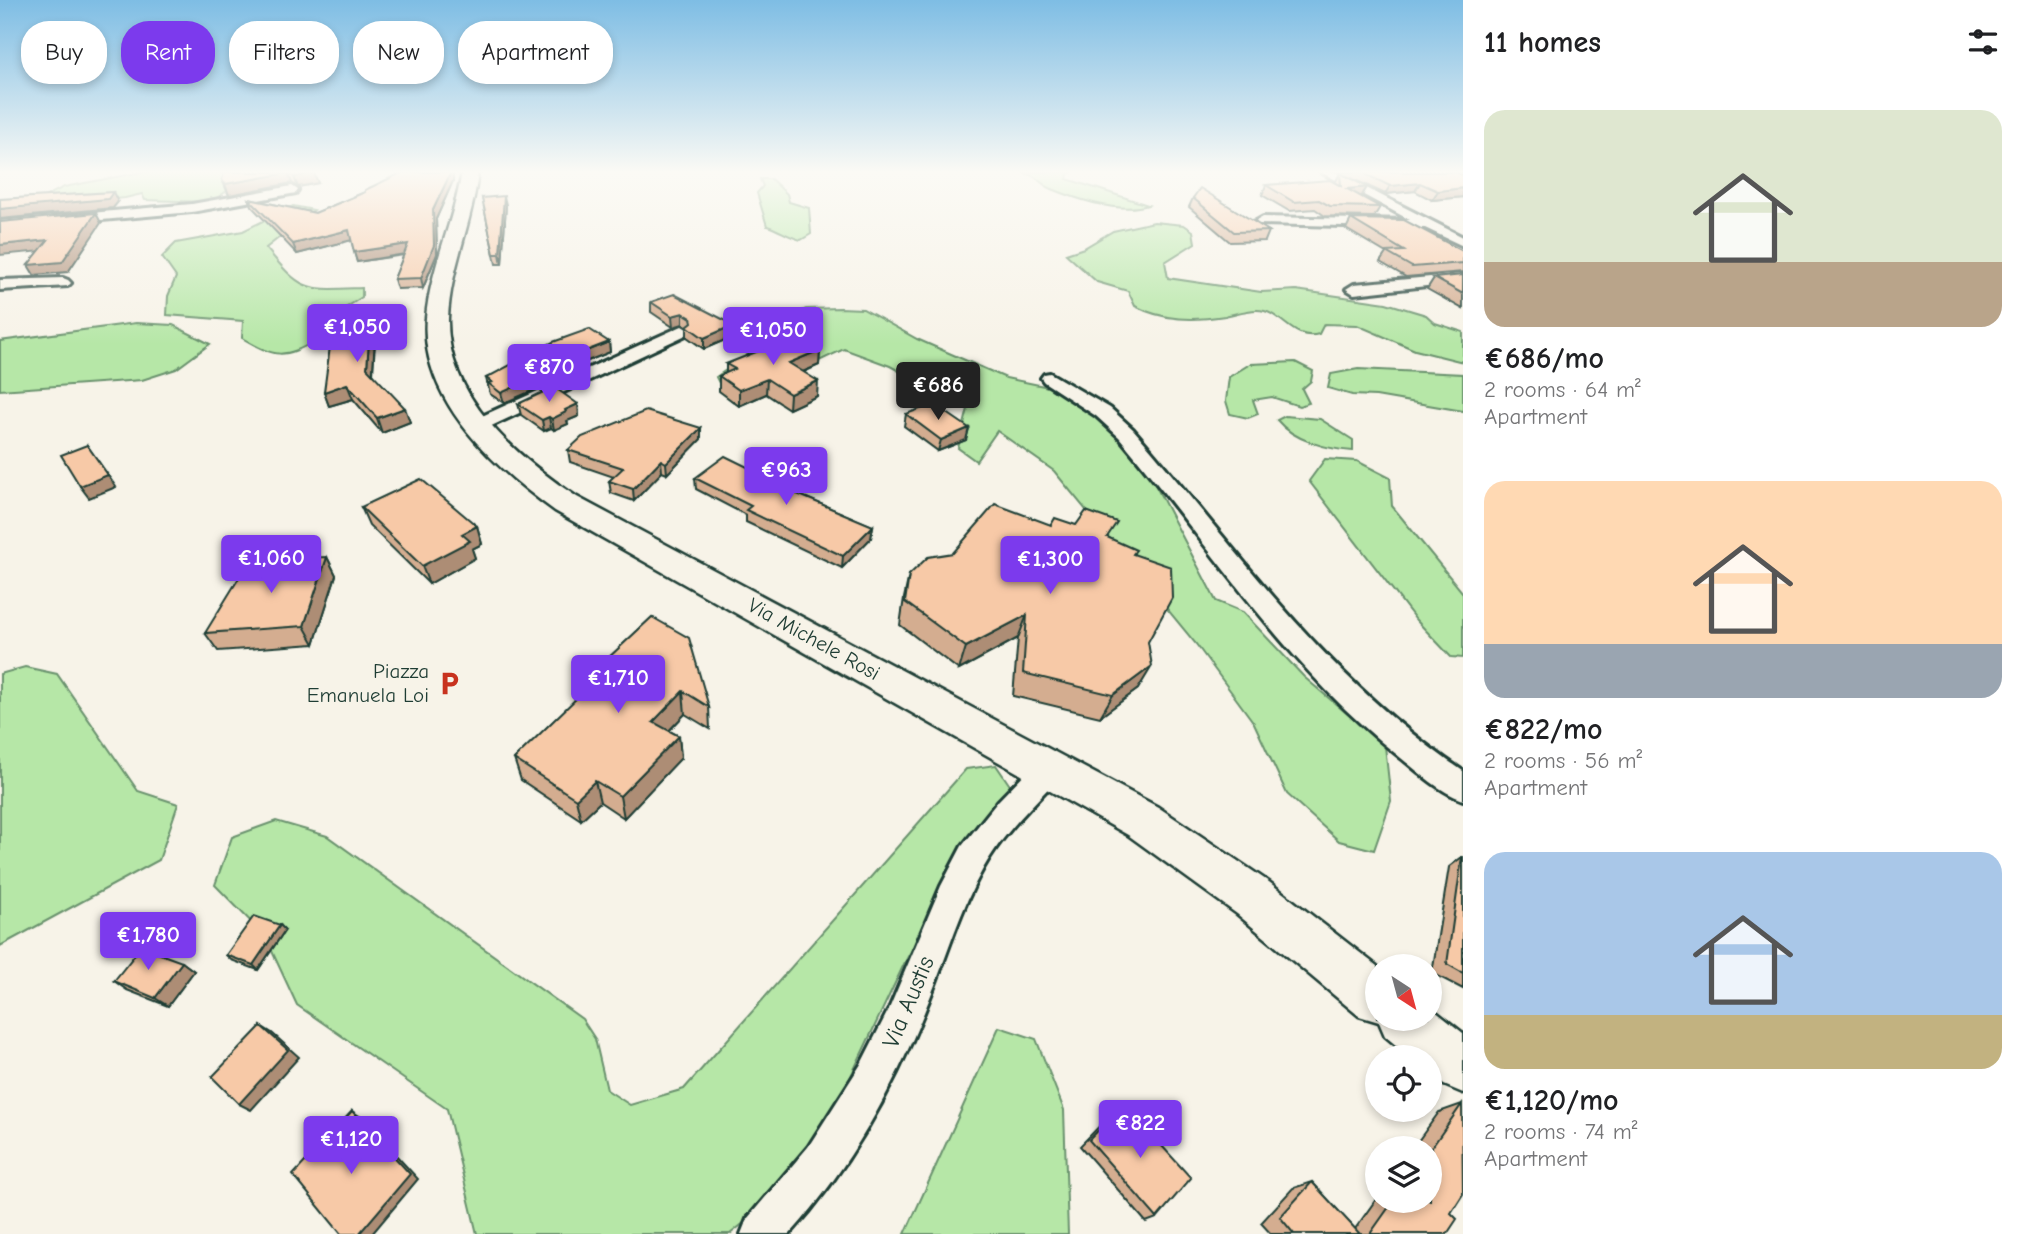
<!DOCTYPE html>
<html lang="en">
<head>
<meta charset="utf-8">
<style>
  :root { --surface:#fff; --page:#f6f6f6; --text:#202124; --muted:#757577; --accent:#7c3aed }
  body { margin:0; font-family:"Comic Neue",sans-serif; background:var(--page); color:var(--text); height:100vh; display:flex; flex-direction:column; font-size:26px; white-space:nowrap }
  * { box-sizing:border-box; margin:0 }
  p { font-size:23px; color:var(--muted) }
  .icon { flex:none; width:38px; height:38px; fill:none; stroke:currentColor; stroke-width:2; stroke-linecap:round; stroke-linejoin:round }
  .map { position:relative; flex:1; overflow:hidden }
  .details { display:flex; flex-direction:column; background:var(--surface); width:560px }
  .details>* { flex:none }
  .top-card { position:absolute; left:21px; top:21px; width:665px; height:63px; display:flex; gap:14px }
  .needle { width:46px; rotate:144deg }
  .buttons { position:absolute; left:1365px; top:954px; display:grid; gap:14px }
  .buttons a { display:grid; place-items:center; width:77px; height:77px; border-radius:50%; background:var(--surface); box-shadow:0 4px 10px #0003; font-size:35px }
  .price { position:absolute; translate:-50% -60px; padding:0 16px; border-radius:7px; background:var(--accent); color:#fff; font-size:23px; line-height:46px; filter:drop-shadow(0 2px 4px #0008) }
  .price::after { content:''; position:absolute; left:50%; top:42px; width:21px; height:16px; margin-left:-10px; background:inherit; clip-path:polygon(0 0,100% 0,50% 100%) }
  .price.active { background:#222; color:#fff }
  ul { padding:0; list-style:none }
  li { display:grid; align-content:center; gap:14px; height:371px; padding:0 21px }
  li span { display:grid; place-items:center; height:217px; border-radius:21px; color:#555 }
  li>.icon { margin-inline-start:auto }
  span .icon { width:126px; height:126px; fill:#fffc; stroke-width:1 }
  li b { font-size:30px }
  h2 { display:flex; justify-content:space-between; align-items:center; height:84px; padding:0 21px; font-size:30px }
  .tag { padding:0 24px; border-radius:28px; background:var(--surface); box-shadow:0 4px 10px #0003; font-size:24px; line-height:63px }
  .tag.active { background:var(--accent); color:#fff }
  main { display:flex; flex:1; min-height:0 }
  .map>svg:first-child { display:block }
  .green { fill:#b6e7a7; stroke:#6a926e; stroke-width:2 }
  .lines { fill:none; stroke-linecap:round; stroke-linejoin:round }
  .street-casing { stroke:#1f3d34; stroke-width:6 }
  .secondary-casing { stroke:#1f3d34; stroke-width:5 }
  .street { fill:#f7f3e8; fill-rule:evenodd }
  .secondary { fill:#f7f3e8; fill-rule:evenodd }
  .wall { fill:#d4ad90; stroke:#1f3d34; stroke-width:2 }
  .shaded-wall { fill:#ad8d75; stroke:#1f3d34; stroke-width:2 }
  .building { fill:#f7c9a7; stroke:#1f3d34; stroke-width:2 }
  .labels { text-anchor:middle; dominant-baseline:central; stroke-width:5; stroke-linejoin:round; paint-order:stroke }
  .street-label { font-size:21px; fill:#1f3d34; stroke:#f7f3e8 }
  .poi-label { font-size:21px; fill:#1f3d34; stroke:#f7f3e8; text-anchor:end }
  .near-street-label { font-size:24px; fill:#1f3d34; stroke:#f7f3e8 }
</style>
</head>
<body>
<main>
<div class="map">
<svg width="1463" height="1234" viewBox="0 0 1463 1234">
  <rect width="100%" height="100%" fill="#f7f3e8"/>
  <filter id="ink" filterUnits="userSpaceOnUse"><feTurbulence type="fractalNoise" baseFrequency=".0143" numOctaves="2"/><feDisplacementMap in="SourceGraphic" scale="14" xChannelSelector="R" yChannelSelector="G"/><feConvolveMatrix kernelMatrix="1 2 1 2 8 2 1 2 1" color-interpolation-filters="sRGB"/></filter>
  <g filter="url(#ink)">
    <g class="green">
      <polygon points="142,172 270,172 227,191 211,202 145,200 142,194 125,198 47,205 42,198 64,187"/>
      <path d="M1019,172H1073L1068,174L1067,179L1148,205C1119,214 1079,200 1052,189C1038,184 1040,175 1019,172Z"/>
      <path d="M760,179H771L787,194L789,202L809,208L811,234L801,240C788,237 780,230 767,226L757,193L763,186Z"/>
      <path d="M293,206L314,210L266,248C303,293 306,290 362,288V297L318,326L317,340C283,359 276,358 242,338L243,321L167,315L168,296L176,277L162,257L176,243L243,231Z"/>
      <path d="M1154,222L1184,225L1193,231L1195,243L1165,262L1168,278L1261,292L1296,290L1386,303L1426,315L1435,323L1463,332V362L1415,350L1357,325L1324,324L1319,334C1292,342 1282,310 1257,310C1246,310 1235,314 1225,316C1193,321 1164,321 1135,306L1128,291L1097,282L1066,254L1084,248L1113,231Z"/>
      <polygon points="840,308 863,309 917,339 1006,378 1058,389 1098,411 1148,471 1216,601 1243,612 1304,677 1385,746 1391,801 1374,850 1339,841 1287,794 1254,723 1196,644 1054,471 997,431 976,461 958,448 968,409 890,366 844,349 758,390 722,389 716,377 757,348 772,324 806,309"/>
      <polygon points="136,323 173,325 210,344 176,369 142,380 0,390 0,341"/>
      <polygon points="1295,362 1313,371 1311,381 1302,389 1309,403 1299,406 1272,397 1253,400 1258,414 1248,418 1230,414 1226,401 1229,377 1250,364"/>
      <polygon points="1358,369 1463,374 1463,411 1376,396 1352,395 1328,388 1331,374"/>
      <path d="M1285,416L1320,419L1353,440V451C1327,449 1294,441 1277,420Z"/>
      <polygon points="1325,459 1357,461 1390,478 1392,506 1463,593 1463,658 1451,657 1416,620 1309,481"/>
      <polygon points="25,667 57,674 138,791 178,804 159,860 0,946 0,674"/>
      <polygon points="996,765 1011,787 996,801 905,962 842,1095 780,1194 730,1234 477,1234 447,1109 297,1005 265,936 215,885 232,837 276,821 327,836 582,1019 595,1039 607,1090 630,1105 684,1089 966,769"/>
      <polygon points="999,1027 1036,1039 1064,1110 1068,1234 905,1234"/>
    </g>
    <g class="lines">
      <defs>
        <g id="street">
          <polygon points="1321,172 1335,172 1463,237 1463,246 1425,228 1258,224 1256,221 1263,217 1410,220"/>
          <polygon points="292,186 298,190 296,193 192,212 0,229 0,221 192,204"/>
          <polygon points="1463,274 1463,282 1354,294 1346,289 1354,284"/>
          <polygon points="63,278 68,280 71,283 68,286 0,290 0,280"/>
          <polygon points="682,326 690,331 688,334 485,429 471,429 468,425 471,421"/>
          <path d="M1050,373L1110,408L1133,429C1241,553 1323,677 1463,771V800C1440,792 1420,773 1401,758C1288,669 1211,547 1119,437L1096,416L1044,382L1041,378L1044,374Z"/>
          <path d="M1049,756L1059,759L1063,768L1059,777C1033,805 1003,833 984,867C960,909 947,956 929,1000C896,1084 851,1167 790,1234H741L747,1219L808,1147L861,1064L889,1009L941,886L962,846L998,801L1039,759Z"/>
        </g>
        <path id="secondary" d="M462,172H478C473,221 450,269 448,318C446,398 517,457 577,497L1158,807L1269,882L1377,966V1018H1430V1007L1463,1033V1093L1444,1085L1430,1073V1057H1410L1385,1036L1379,1022L1359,1016L1237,914L1128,835L555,511C495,468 419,400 426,318C430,269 454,221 462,172Z"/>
      </defs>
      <use href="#street" class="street-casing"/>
      <use href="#secondary" class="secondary-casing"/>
      <use href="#street" class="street"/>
      <use href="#secondary" class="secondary"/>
    </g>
    <g class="wall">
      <polygon points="313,172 318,183 298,187 292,183 229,195 222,180"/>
      <polygon points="403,172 453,172 453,181 436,219 437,254 423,288 397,289 394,279 404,255 357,262 351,240 297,254 253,208 249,199 315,213 365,192"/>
      <polygon points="1338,172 1455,172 1463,175 1463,197 1432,200 1415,191 1385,194"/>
      <polygon points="1340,173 1367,187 1361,197 1380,207 1374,217 1325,216 1315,209 1289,211 1262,195 1266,185 1335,183"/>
      <polygon points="482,198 506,205 502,264 496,264"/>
      <polygon points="1193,198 1269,231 1265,241 1230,242 1189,207"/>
      <polygon points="1351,219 1463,251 1463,272 1406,277 1380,262 1386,253 1346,229"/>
      <polygon points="1463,275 1463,309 1427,289 1434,278"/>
      <polygon points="651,302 734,325 734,336 704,349 687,337 687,326 683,324 673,327 651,312"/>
      <polygon points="376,325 373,374 410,422 382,433 353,399 329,406 324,392"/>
      <polygon points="609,342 610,352 540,380 541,387 504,403 490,394 486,378"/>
      <polygon points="820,350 819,365 804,372 817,396 789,409 766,394 739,406 719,391 719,376 726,373 726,364"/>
      <polygon points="518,404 578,404 579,416 567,421 568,424 554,430 551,428 544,431 521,415"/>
      <polygon points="906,414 969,428 966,440 938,451 904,426"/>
      <polygon points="701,428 701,439 667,474 662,472 634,501 611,493 609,481 614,477 570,462 568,450"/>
      <polygon points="695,478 776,481 776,485 873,526 871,538 842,568 746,522 746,515 696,489"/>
      <polygon points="361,507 477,526 482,544 472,549 475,558 429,584 369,525"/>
      <polygon points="1051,525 1076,525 1109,538 1134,554 1148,642 1138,689 1100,717 1013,696 1018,638 959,670 900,625 904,598 909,575 953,553"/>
      <polygon points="327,557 336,575 314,644 218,651 205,633"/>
      <polygon points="652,617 709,707 710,729 685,714 669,731 679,736 681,758 624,818 600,802 581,820 521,780 514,759 575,700 573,691"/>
      <polygon points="1462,857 1463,857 1463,989 1432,973 1449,867"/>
      <polygon points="280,925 285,930 258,970 231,960 226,955"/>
      <polygon points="182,962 194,971 168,1006 127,990 114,981"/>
      <polygon points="1124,1104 1157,1218 1146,1222 1080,1146 1114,1111"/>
      <polygon points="1462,1104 1447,1234 1271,1234 1261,1223 1293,1188 1312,1182 1355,1229 1377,1198 1377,1200 1430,1200 1430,1148 1413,1148 1439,1112"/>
    </g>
    <g class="shaded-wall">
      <polygon points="451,172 453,172 453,181 436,219 437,254 423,288 421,278 433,210"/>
      <polygon points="288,173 292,183 229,195 225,184"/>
      <polygon points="314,173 318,183 298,187 294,177"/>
      <polygon points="1420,183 1415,191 1385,194 1390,186"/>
      <polygon points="1367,187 1361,197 1347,189"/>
      <polygon points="1463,188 1463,197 1432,200 1438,191"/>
      <polygon points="113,192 118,202 113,208 0,219 0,209"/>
      <polygon points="504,196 506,205 502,264 500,254"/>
      <polygon points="96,213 101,223 68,272 34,275 28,265"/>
      <polygon points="349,230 352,240 297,254 293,244"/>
      <polygon points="48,240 54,250 0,255 0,245"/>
      <polygon points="408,244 411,253 357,262 354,252"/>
      <polygon points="371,312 376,325 372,382 367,368"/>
      <polygon points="683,313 683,324 673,327 672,316"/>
      <polygon points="734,325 734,336 704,349 704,338"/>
      <polygon points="609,342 610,352 540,380 541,387 504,403 501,393 532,372"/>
      <polygon points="820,350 819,365 788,378 789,363"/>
      <polygon points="767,379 766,394 739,406 739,390"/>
      <polygon points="818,381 817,396 789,409 790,394"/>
      <polygon points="347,384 353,399 329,406 324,392"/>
      <polygon points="578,404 579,416 567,421 568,424 554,430 552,419 565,410"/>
      <polygon points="405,408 410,422 382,433 377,418"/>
      <polygon points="549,417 551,428 544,431 542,420"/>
      <polygon points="701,428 701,439 667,474 666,463"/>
      <polygon points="969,428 966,440 938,451 941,440"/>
      <polygon points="87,445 116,487 89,498 80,486"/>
      <polygon points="661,460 662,472 634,501 633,489"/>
      <polygon points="477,526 482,544 472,549 475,558 429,584 422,566 462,534"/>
      <polygon points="873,526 871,538 842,568 843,556"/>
      <polygon points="327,557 336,575 314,644 304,626"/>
      <polygon points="1027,615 1018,638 959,670 966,647"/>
      <polygon points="1152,666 1138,689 1100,717 1113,695"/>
      <polygon points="683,691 685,714 656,744 653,722"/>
      <polygon points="679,736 681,758 624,818 620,796"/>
      <polygon points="595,781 600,802 581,820 576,799"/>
      <polygon points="280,925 285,930 258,970 253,965"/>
      <polygon points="182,962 194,971 168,1006 155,998"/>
      <polygon points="261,1026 272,1033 299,1057 251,1110 239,1104"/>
      <polygon points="352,1111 361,1117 418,1179 372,1234 359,1234"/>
    </g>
    <g class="building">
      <polygon points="224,172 313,172 314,173 294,177 288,173 225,184 222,180"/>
      <polygon points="403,172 451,172 433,210 434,245 421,278 394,279 408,244 354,252 349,230 293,244 249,199 315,213 365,192 365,190"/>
      <polygon points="1361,172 1455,172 1463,175 1463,188 1438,191 1420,183 1390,186"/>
      <polygon points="1340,173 1367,187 1347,189 1380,207 1330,206 1319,200 1294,202 1266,185 1330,180 1341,186"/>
      <polygon points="1200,188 1269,231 1234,232 1193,198"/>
      <polygon points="113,192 108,199 0,209 0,199"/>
      <polygon points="504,196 500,254 494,254 482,198"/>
      <polygon points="96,213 62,262 28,265 48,240 0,245 0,222"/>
      <polygon points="1351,219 1404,220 1463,251 1463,263 1412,267 1386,252 1404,251"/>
      <polygon points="1463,275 1463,294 1434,278"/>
      <polygon points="674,294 734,325 704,338 687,326 692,322 691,318 683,313 672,316 651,302"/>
      <polygon points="371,312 367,368 405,408 377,418 347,384 324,392 334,316"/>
      <polygon points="589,329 609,342 532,372 539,376 501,393 488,383 492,382 486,378 553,342"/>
      <polygon points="796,336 820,350 789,363 818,381 790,394 767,379 739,390 719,376 735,369 726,364"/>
      <polygon points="554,387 578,404 565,410 566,412 552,419 549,417 542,420 518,404"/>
      <polygon points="934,404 969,428 941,440 906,414"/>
      <polygon points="646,411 701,428 666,463 661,460 633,489 609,481 623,468 568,450 582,437"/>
      <polygon points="87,445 108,475 80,486 61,455"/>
      <polygon points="725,456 776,481 773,484 873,526 843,556 746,510 751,506 695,478"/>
      <polygon points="421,479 477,526 462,534 470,541 422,566 361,507"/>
      <polygon points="995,504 1051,525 1055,518 1076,525 1086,511 1117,522 1107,537 1136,550 1133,554 1171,567 1172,598 1148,642 1152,666 1113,695 1023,673 1027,615 966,647 905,602 909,575 928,557 953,553"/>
      <polygon points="327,557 304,626 205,633 250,560"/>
      <polygon points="652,617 689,638 709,707 683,691 653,722 679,736 620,796 595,781 576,799 514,759 580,695 573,691"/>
      <polygon points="1462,857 1463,857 1463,973 1447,964"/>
      <polygon points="254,916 280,925 253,965 226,955"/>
      <polygon points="141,947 182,962 155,998 114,981"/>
      <polygon points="261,1026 288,1050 239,1104 212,1077"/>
      <polygon points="1124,1104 1191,1178 1157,1218 1089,1140"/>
      <polygon points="1462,1104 1463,1194 1451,1213 1457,1219 1447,1234 1370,1234 1394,1200 1430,1200 1430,1150"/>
      <polygon points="352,1111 410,1174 359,1234 341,1234 293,1175"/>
      <polygon points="1312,1182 1360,1234 1294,1234 1280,1217"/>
    </g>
  </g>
  <linearGradient id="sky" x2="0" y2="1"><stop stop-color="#7ebde4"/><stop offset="0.5" stop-color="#fbfaf5"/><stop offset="1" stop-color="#fbfaf5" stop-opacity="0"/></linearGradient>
  <rect width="1463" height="344" fill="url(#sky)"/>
  <defs>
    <symbol id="parking-bare" viewBox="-9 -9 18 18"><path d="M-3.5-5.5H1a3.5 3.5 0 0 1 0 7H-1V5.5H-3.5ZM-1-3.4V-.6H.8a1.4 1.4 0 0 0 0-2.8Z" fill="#c8321e" stroke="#f7f3e8" stroke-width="2.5" paint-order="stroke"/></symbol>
  </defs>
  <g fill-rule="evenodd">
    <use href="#parking-bare" x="432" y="666" width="35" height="35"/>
  </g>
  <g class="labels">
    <g class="street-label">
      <text transform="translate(814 639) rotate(29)">Via Michele Rosi</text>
    </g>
    <g class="poi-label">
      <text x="429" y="671">Piazza<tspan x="429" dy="24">Emanuela Loi</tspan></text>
    </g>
    <g class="near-street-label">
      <text transform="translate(908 1002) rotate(-67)">Via Austis</text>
    </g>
  </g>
</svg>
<div class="buttons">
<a><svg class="needle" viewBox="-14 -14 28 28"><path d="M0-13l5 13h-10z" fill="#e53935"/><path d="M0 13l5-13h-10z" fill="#757577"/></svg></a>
<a><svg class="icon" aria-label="locate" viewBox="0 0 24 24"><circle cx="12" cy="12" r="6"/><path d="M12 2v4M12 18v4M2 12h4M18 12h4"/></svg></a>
<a><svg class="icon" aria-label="layers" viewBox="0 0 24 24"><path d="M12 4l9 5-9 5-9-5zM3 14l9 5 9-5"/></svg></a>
</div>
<b class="price" style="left:357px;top:364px">€1,050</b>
<b class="price" style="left:773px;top:367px">€1,050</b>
<b class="price" style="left:549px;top:404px">€870</b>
<b class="price active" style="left:938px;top:422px">€686</b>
<b class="price" style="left:786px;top:507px">€963</b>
<b class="price" style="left:271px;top:595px">€1,060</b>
<b class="price" style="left:1050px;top:596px">€1,300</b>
<b class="price" style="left:618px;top:715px">€1,710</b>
<b class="price" style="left:148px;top:972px">€1,780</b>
<b class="price" style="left:1140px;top:1160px">€822</b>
<b class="price" style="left:351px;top:1176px">€1,120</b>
<div class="top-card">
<a class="tag">Buy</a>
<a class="tag active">Rent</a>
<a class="tag">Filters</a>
<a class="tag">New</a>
<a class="tag">Apartment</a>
</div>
</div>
<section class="details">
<h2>11 homes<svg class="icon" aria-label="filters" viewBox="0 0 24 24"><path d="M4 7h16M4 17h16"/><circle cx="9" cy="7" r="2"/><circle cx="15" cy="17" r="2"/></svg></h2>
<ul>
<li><span style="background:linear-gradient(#dfe7d0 70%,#b9a48a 0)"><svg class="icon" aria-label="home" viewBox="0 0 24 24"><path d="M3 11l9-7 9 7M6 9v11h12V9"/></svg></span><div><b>€686/mo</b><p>2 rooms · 64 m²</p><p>Apartment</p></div></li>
<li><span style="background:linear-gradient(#ffd9b3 75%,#9aa5b1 0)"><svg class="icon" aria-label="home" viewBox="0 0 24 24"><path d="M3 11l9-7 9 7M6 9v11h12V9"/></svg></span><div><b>€822/mo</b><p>2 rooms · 56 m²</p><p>Apartment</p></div></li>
<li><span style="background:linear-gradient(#a9c7e8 75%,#c2b280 0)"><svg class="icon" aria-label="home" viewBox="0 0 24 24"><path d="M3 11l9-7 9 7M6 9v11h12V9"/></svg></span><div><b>€1,120/mo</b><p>2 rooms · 74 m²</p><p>Apartment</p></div></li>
</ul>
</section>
</main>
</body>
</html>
